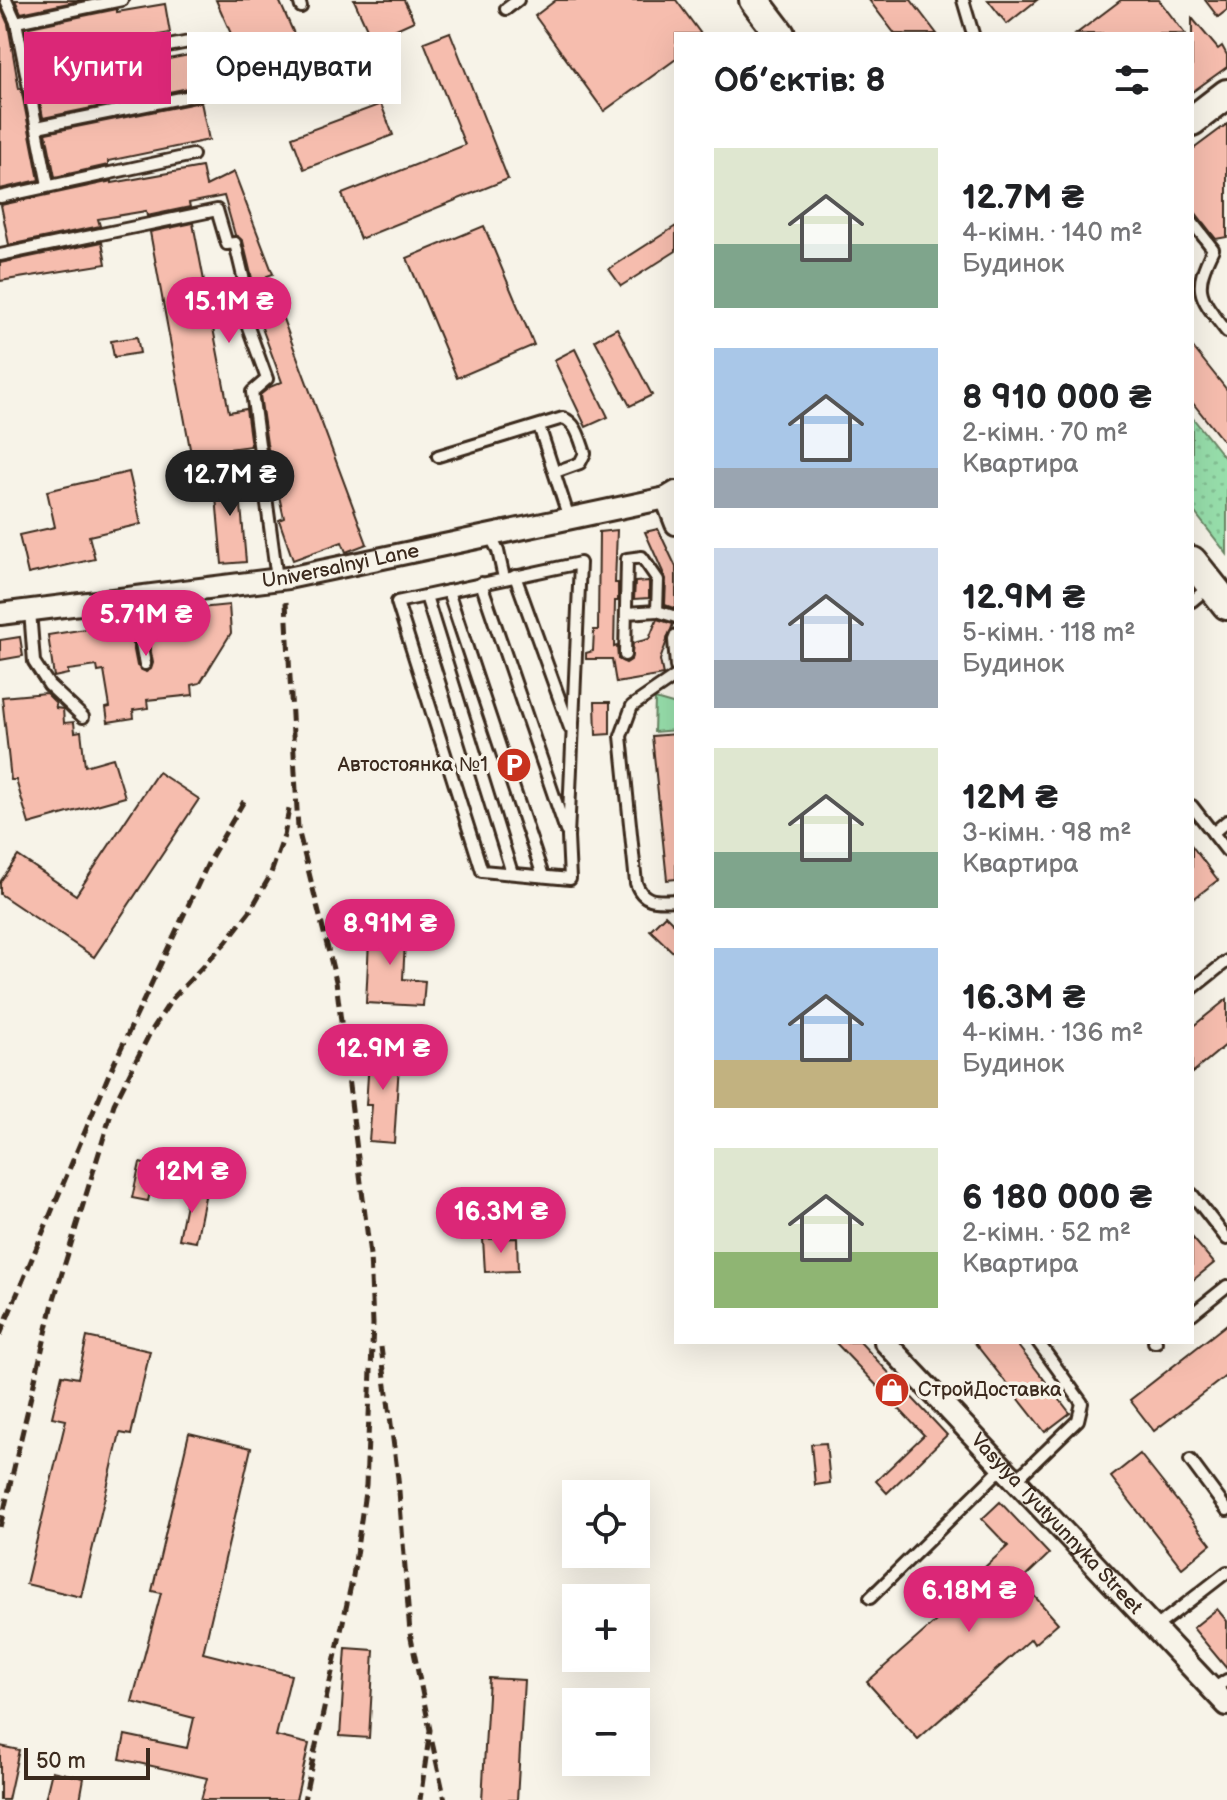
<!DOCTYPE html>
<html lang="uk">
<head>
<meta charset="utf-8">
<style>
  :root { --surface:#fff; --page:#f2f2f2; --text:#202124; --muted:#757577; --accent:#db2777 }
  body { margin:0; font-family:"Balsamiq Sans",sans-serif; background:var(--page); color:var(--text); height:100vh; display:flex; flex-direction:column; font-size:30px; white-space:nowrap }
  * { box-sizing:border-box; margin:0 }
  p { font-size:26px; color:var(--muted) }
  .icon { flex:none; width:44px; height:44px; fill:none; stroke:currentColor; stroke-width:2; stroke-linecap:round; stroke-linejoin:round }
  .map { position:relative; flex:1; overflow:hidden }
  .panel { position:absolute; left:674px; top:32px; width:520px; height:1312px; display:flex; flex-direction:column; background:var(--surface); border-radius:0px; box-shadow:0 8px 32px #0002 }
  .panel>* { flex:none }
  .guide { position:absolute; left:24px; top:32px; width:530px; height:72px; display:flex; gap:16px }
  .tools { position:absolute; left:562px; top:1480px; display:grid; gap:16px }
  .tools a { display:grid; place-items:center; width:88px; height:88px; border-radius:0px; background:var(--surface); box-shadow:0 8px 32px #0002; font-size:40px }
  .scale { position:absolute; left:24px; bottom:20px; width:126px; box-sizing:border-box; padding-left:8px; border:4px solid #3b2a1e; border-top:0; font-size:22px; line-height:28px; white-space:nowrap; color:#3b2a1e; -webkit-text-stroke:6px #f7f3e8; paint-order:stroke }
  .price { position:absolute; translate:-50% -68px; padding:0 18px; border-radius:28px; background:var(--accent); color:#fff; font-size:26px; line-height:52px; filter:drop-shadow(0 2px 4px #0008) }
  .price::after { content:''; position:absolute; left:50%; top:48px; width:24px; height:18px; margin-left:-12px; background:inherit; clip-path:polygon(0 0,100% 0,50% 100%) }
  .price.on { background:#222; color:#fff }
  ul { padding:0; list-style:none }
  li { display:flex; align-items:center; gap:24px; height:200px; padding:0 40px }
  li span { display:grid; place-items:center; flex:none; width:224px; height:160px; border-radius:0px; color:#555 }
  li>.icon { margin-inline-start:auto }
  span .icon { width:96px; height:96px; fill:#fffc; stroke-width:1 }
  li b { font-size:34px }
  h2 { display:flex; justify-content:space-between; align-items:center; height:96px; padding:0 40px; font-size:34px }
  .tag { padding:0 28px; border-radius:0px; background:var(--surface); box-shadow:0 8px 32px #0002; font-size:28px; line-height:72px }
  .tag.on { background:var(--accent); color:#fff }
  .map>svg:first-child { display:block }
  .green { fill:#97deab; stroke:#698464; stroke-width:2 }
  .garden { fill:url(#garden-dots); stroke:#698464; stroke-width:2 }
  .building { fill:#f6bdae; stroke:#3b2a1e; stroke-width:2 }
  .lines { fill:none; stroke-linecap:round; stroke-linejoin:round }
  .lane-casing { stroke:#3b2a1e; stroke-width:16 }
  .street-casing { stroke:#3b2a1e; stroke-width:26 }
  .secondary-casing { stroke:#3b2a1e; stroke-width:34 }
  .lane { stroke:#f7f3e8; stroke-width:10 }
  .street { stroke:#f7f3e8; stroke-width:20 }
  .secondary { stroke:#f7f3e8; stroke-width:28 }
  .rail { stroke:#3b2a1e; stroke-width:5; stroke-dasharray:12 6; stroke-linecap:butt }
  .labels { text-anchor:middle; dominant-baseline:central; stroke-width:7; stroke-linejoin:round; paint-order:stroke }
  .street-label { font-size:20px; fill:#3b2a1e; stroke:#f7f3e8 }
  .poi-label { font-size:20px; fill:#3b2a1e; stroke:#f7f3e8; text-anchor:end }
</style>
</head>
<body>
<div class="map">
<svg width="1227" height="1800" viewBox="0 0 1227 1800">
  <defs>
    <pattern id="garden-dots" width="8" height="8" patternUnits="userSpaceOnUse" patternTransform="scale(2)"><rect width="8" height="8" fill="#97deab"/><path d="M2 2h.1M6 6h.1" fill="none" stroke="#83bf93" stroke-width="1.8" stroke-linecap="round"/></pattern>
  </defs>
  <rect width="100%" height="100%" fill="#f7f3e8"/>
  <filter id="ink" filterUnits="userSpaceOnUse"><feTurbulence type="fractalNoise" baseFrequency=".0125" numOctaves="2"/><feDisplacementMap in="SourceGraphic" scale="16" xChannelSelector="R" yChannelSelector="G"/><feConvolveMatrix kernelMatrix="1 2 1 2 8 2 1 2 1" color-interpolation-filters="sRGB"/></filter>
  <g filter="url(#ink)">
    <polygon class="green" points="655,699 676,705 676,730 654,732"/>
    <polygon class="garden" points="1192,417 1227,461 1227,554 1192,509"/>
    <g class="building">
      <polygon points="15,0 83,0 21,13"/>
      <polygon points="216,0 279,0 308,65 255,88"/>
      <polygon points="354,0 404,0 414,21 372,40"/>
      <polygon points="556,0 676,0 701,34 676,34 676,59 604,111 535,16"/>
      <polygon points="869,0 911,0 937,34 895,34"/>
      <polygon points="988,0 1037,0 1007,24"/>
      <polygon points="1121,0 1159,0 1185,34 1076,34"/>
      <polygon points="1205,0 1227,0 1227,10 1218,17"/>
      <polygon points="165,4 170,33 31,58 25,28 117,9 117,12"/>
      <polygon points="0,6 8,24 19,89 21,88 39,180 0,189"/>
      <polygon points="1192,18 1218,49 1222,46 1227,55 1227,67 1192,92"/>
      <polygon points="450,32 508,179 360,239 342,194 465,145 424,42"/>
      <polygon points="199,53 205,83 197,84 198,86 43,118 37,85"/>
      <polygon points="201,102 209,140 108,161 108,165 55,177 46,133"/>
      <polygon points="381,104 393,135 304,169 292,137"/>
      <polygon points="1227,124 1227,237 1216,239 1192,208 1192,150"/>
      <polygon points="202,167 206,186 234,172 273,274 267,276 367,544 346,552 342,542 293,560 279,520 284,518 267,444 260,395 270,387 282,382 255,309 254,287 243,241 235,235 224,196 189,203 190,207 147,216 146,211 98,219 100,226 9,245 1,205 112,181 112,183"/>
      <polygon points="193,223 229,412 246,409 251,446 191,454 150,232"/>
      <polygon points="484,226 534,345 457,378 407,258"/>
      <polygon points="676,226 676,251 621,286 609,269"/>
      <polygon points="102,242 106,264 0,281 0,263"/>
      <polygon points="617,328 652,395 630,406 595,340"/>
      <polygon points="137,337 140,353 114,357 111,341"/>
      <polygon points="1192,346 1227,390 1227,446 1192,402"/>
      <polygon points="575,349 608,417 586,427 554,360"/>
      <polygon points="129,472 141,524 89,536 95,559 28,574 19,535 55,527 47,491"/>
      <polygon points="238,472 246,562 222,564 214,474"/>
      <polygon points="658,529 676,567 676,609 665,605 666,579 645,532"/>
      <polygon points="617,530 615,583 618,583 618,601 615,601 614,647 617,646 618,659 626,663 631,660 633,643 649,639 657,619 673,624 660,660 663,675 616,683 612,659 586,659 586,653 593,651 594,630 598,630 599,532"/>
      <polygon points="649,581 649,598 634,599 635,582"/>
      <polygon points="229,605 231,633 200,683 192,685 193,695 147,700 148,708 133,710 134,718 108,722 106,708 110,707 104,671 98,672 97,666 68,670 68,674 54,677 48,635 98,627 99,634 130,629 137,666 146,672 151,669 153,663 145,620 191,615 190,609"/>
      <polygon points="20,637 23,656 0,660 0,640"/>
      <polygon points="46,693 55,702 56,708 63,709 64,723 74,722 75,732 81,731 85,766 113,758 125,797 29,824 16,780 11,780 2,697"/>
      <polygon points="595,702 610,702 610,734 596,735"/>
      <polygon points="676,734 676,879 667,880 652,736"/>
      <polygon points="158,772 199,799 94,957 0,894 0,882 18,856 76,895"/>
      <polygon points="1192,846 1218,880 1192,900"/>
      <polygon points="665,915 676,926 676,955 650,930"/>
      <polygon points="370,920 406,922 403,979 425,981 423,1006 366,1003"/>
      <polygon points="1227,999 1227,1044 1192,1073 1192,1027"/>
      <polygon points="370,1046 400,1048 394,1143 369,1141 372,1105 366,1105"/>
      <polygon points="140,1163 156,1167 148,1201 132,1198"/>
      <polygon points="189,1188 206,1192 196,1242 179,1239"/>
      <polygon points="1192,1237 1214,1263 1192,1281"/>
      <polygon points="517,1238 518,1271 485,1272 483,1239"/>
      <polygon points="1227,1324 1227,1375 1154,1431 1130,1400"/>
      <polygon points="87,1337 150,1351 131,1435 120,1433 81,1597 26,1584 66,1420 52,1417 62,1375 78,1378"/>
      <polygon points="835,1342 860,1342 947,1435 887,1493 876,1481 924,1435"/>
      <polygon points="974,1342 1015,1342 1070,1413 1045,1432"/>
      <polygon points="189,1433 251,1448 203,1653 291,1675 276,1736 309,1744 296,1800 201,1800 207,1778 120,1759 125,1735 187,1748 194,1718 132,1702 161,1593 152,1591"/>
      <polygon points="826,1443 830,1483 815,1485 811,1444"/>
      <polygon points="1140,1454 1211,1544 1182,1568 1111,1477"/>
      <polygon points="1000,1502 1049,1554 1021,1581 1058,1623 1034,1644 1031,1639 918,1739 867,1682 979,1583 974,1577 1008,1546 982,1519"/>
      <polygon points="1217,1609 1227,1621 1227,1669 1193,1628"/>
      <polygon points="346,1648 374,1650 369,1738 340,1736"/>
      <polygon points="489,1678 524,1680 517,1800 482,1800"/>
      <polygon points="0,1746 19,1750 8,1800 0,1800"/>
      <polygon points="52,1771 84,1778 80,1800 45,1800"/>
    </g>
    <g class="lines">
      <defs>
        <g id="lane">
          <polyline points="6,0 16,22 48,185"/>
          <polyline points="299,0 301,7"/>
          <polyline points="963,0 973,34"/>
          <polyline points="506,9 518,0"/>
          <polyline points="16,22 122,0"/>
          <polyline points="26,73 189,42"/>
          <polyline points="37,127 201,94"/>
          <polyline points="0,197 193,155"/>
          <path d="M1192,222L1213,249C1192,291 1199,296 1227,332"/>
          <polyline points="0,255 217,210 227,244 235,243 246,289 248,327 267,379 252,392 277,579"/>
          <polyline points="539,426 569,518"/>
          <path d="M438,456L563,418C577,423 580,440 585,453L580,463L555,472"/>
          <polyline points="490,535 498,551 504,578"/>
          <polygon points="580,563 568,837 570,879 482,871 397,602"/>
          <polyline points="515,576 570,728"/>
          <polyline points="481,583 566,831"/>
          <polyline points="448,591 543,876"/>
          <polyline points="132,596 145,664"/>
          <polyline points="426,596 512,873"/>
          <polyline points="1192,601 1210,586"/>
          <polyline points="30,611 34,662 49,685 83,717"/>
          <polyline points="626,613 657,611"/>
          <polyline points="676,635 674,640 676,667"/>
          <polyline points="625,655 627,559 642,557 658,580 657,611 676,617"/>
          <path d="M676,676L632,706L621,736L636,883C643,903 657,901 676,900"/>
          <polyline points="1192,806 1227,851"/>
          <polyline points="1213,833 1227,821"/>
          <polyline points="1192,989 1227,961"/>
          <polyline points="1192,1194 1227,1239"/>
          <polyline points="1192,1314 1227,1286"/>
          <polyline points="1154,1342 1156,1342"/>
          <polyline points="1190,1460 1227,1510"/>
          <polyline points="1016,1480 1078,1420 1082,1403 1038,1342"/>
          <polyline points="870,1598 1003,1467"/>
          <polyline points="1156,1627 1227,1572"/>
          <polyline points="1213,1689 1227,1680"/>
        </g>
        <g id="street">
          <polyline points="666,498 676,524"/>
          <path id="s1" d="M0,614L288,578L666,498L676,492"/>
          <path id="s2" d="M885,1342L1227,1705"/>
        </g>
        <g id="secondary">
          <polyline points="754,0 780,34"/>
          <polyline points="1192,121 1227,94"/>
          <polyline points="1192,561 1227,605"/>
        </g>
      </defs>
      <use href="#lane" class="lane-casing"/>
      <use href="#street" class="street-casing"/>
      <use href="#secondary" class="secondary-casing"/>
      <use href="#lane" class="lane"/>
      <use href="#street" class="street"/>
      <use href="#secondary" class="secondary"/>
      <g class="rail">
        <polyline points="286,602 298,829 336,981 370,1255 373,1324 366,1485 353,1576 304,1800"/>
        <polyline points="0,1335 109,1074 210,859 244,801"/>
        <polyline points="381,1347 398,1478 410,1633 430,1730 420,1800"/>
        <polyline points="0,1527 54,1299 114,1104 150,1033 172,999 226,942 250,911 270,876 284,836 290,804"/>
        <polyline points="432,1742 445,1800"/>
      </g>
    </g>
  </g>
  <defs>
    <symbol id="parking-disc" viewBox="-11 -11 22 22"><circle r="9.5" fill="#c8321e" stroke="#f7f3e8"/><path d="M-3.5-5.5H1a3.5 3.5 0 0 1 0 7H-1V5.5H-3.5ZM-1-3.4V-.6H.8a1.4 1.4 0 0 0 0-2.8Z" fill="#fff"/></symbol>
    <symbol id="shop-disc" viewBox="-11 -11 22 22"><circle r="9.5" fill="#c8321e" stroke="#f7f3e8"/><path d="M-5-2.5h2.3a2.7 3.5 0 0 1 5.4 0H5L5.5 6h-11ZM-1.5-2.5h3a1.5 2.3 0 0 0-3 0Z" fill="#fff"/></symbol>
  </defs>
  <g fill-rule="evenodd">
    <use href="#parking-disc" x="494" y="745" width="40" height="40"/>
    <use href="#shop-disc" x="872" y="1370" width="40" height="40"/>
  </g>
  <g class="labels">
    <g class="street-label">
      <text stroke="none"><textPath href="#s1" startOffset="344">Universalnyi Lane</textPath></text>
      <text stroke="none"><textPath href="#s2" startOffset="250">Vasylya Tyutyunnyka Street</textPath></text>
    </g>
    <g class="poi-label">
      <text x="488" y="765">Автостоянка №1</text>
      <text x="918" y="1390" text-anchor="start">СтройДоставка</text>
    </g>
  </g>
</svg>
<div class="tools">
<a><svg class="icon" aria-label="locate" viewBox="0 0 24 24"><circle cx="12" cy="12" r="6"/><path d="M12 2v4M12 18v4M2 12h4M18 12h4"/></svg></a>
<a>+</a>
<a>−</a>
</div>
<div class="scale">50 m</div>
<b class="price" style="left:229px;top:345px">15.1M ₴</b>
<b class="price on" style="left:230px;top:518px">12.7M ₴</b>
<b class="price" style="left:146px;top:658px">5.71M ₴</b>
<b class="price" style="left:390px;top:967px">8.91M ₴</b>
<b class="price" style="left:383px;top:1092px">12.9M ₴</b>
<b class="price" style="left:192px;top:1215px">12M ₴</b>
<b class="price" style="left:501px;top:1255px">16.3M ₴</b>
<b class="price" style="left:969px;top:1634px">6.18M ₴</b>
<div class="guide">
<a class="tag on">Купити</a>
<a class="tag">Орендувати</a>
</div>
<section class="panel">
<h2>Об’єктів: 8<svg class="icon" aria-label="filters" viewBox="0 0 24 24"><path d="M4 7h16M4 17h16"/><circle cx="9" cy="7" r="2"/><circle cx="15" cy="17" r="2"/></svg></h2>
<ul>
<li><span style="background:linear-gradient(#dfe7d0 60%,#7fa58c 0)"><svg class="icon" aria-label="home" viewBox="0 0 24 24"><path d="M3 11l9-7 9 7M6 9v11h12V9"/></svg></span><div><b>12.7M ₴</b><p>4-кімн. · 140 m²</p><p>Будинок</p></div></li>
<li><span style="background:linear-gradient(#a9c7e8 75%,#9aa5b1 0)"><svg class="icon" aria-label="home" viewBox="0 0 24 24"><path d="M3 11l9-7 9 7M6 9v11h12V9"/></svg></span><div><b>8 910 000 ₴</b><p>2-кімн. · 70 m²</p><p>Квартира</p></div></li>
<li><span style="background:linear-gradient(#c9d6e8 70%,#9aa5b1 0)"><svg class="icon" aria-label="home" viewBox="0 0 24 24"><path d="M3 11l9-7 9 7M6 9v11h12V9"/></svg></span><div><b>12.9M ₴</b><p>5-кімн. · 118 m²</p><p>Будинок</p></div></li>
<li><span style="background:linear-gradient(#dfe7d0 65%,#7fa58c 0)"><svg class="icon" aria-label="home" viewBox="0 0 24 24"><path d="M3 11l9-7 9 7M6 9v11h12V9"/></svg></span><div><b>12M ₴</b><p>3-кімн. · 98 m²</p><p>Квартира</p></div></li>
<li><span style="background:linear-gradient(#a9c7e8 70%,#c2b280 0)"><svg class="icon" aria-label="home" viewBox="0 0 24 24"><path d="M3 11l9-7 9 7M6 9v11h12V9"/></svg></span><div><b>16.3M ₴</b><p>4-кімн. · 136 m²</p><p>Будинок</p></div></li>
<li><span style="background:linear-gradient(#dfe7d0 65%,#8fb573 0)"><svg class="icon" aria-label="home" viewBox="0 0 24 24"><path d="M3 11l9-7 9 7M6 9v11h12V9"/></svg></span><div><b>6 180 000 ₴</b><p>2-кімн. · 52 m²</p><p>Квартира</p></div></li>
</ul>
</section>
</div>
</body>
</html>
